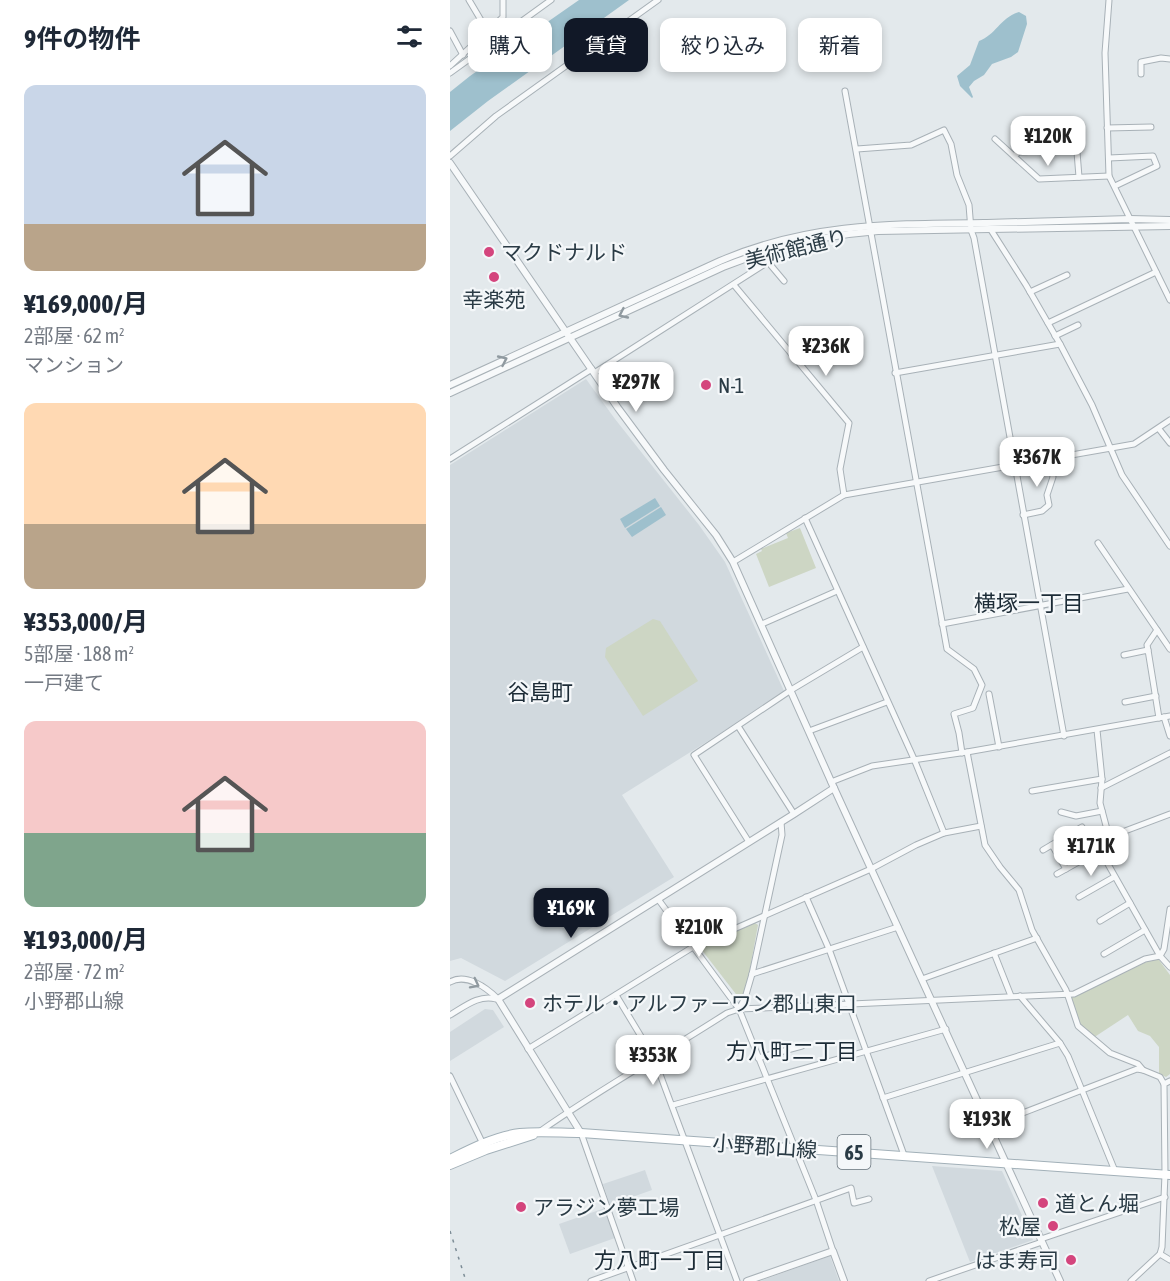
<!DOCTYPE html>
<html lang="ja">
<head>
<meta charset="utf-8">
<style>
  :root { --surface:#fff; --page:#f2f2f3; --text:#1f2937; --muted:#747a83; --accent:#111827 }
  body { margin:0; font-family:"Asap Condensed","Noto Sans JP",sans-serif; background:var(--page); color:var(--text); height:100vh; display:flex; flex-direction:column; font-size:22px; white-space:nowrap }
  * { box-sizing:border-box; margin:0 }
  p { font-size:20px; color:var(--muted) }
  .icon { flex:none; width:33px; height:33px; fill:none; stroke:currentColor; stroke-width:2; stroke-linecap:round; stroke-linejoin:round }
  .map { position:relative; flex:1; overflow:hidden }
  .drawer { display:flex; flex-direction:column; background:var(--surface); width:450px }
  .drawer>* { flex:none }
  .guide { position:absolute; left:18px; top:18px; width:570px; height:54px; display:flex; gap:12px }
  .price { position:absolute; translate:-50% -51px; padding:0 14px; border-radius:12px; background:#fff; color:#222; font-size:20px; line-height:39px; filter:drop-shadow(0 2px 3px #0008) }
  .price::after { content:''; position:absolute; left:50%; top:36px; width:18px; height:14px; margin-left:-9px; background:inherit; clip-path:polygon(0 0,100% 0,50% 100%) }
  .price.selected { background:var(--accent); color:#fff }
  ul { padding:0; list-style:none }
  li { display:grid; align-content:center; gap:12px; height:318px; padding:0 24px }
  li span { display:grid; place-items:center; height:186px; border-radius:12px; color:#555 }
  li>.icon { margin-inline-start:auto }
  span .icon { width:108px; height:108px; fill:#fffc; stroke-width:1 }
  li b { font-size:26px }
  h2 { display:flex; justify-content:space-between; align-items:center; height:72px; padding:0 24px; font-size:26px }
  .tag { padding:0 21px; border-radius:12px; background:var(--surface); box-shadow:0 3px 9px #0003; font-size:21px; line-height:54px }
  .tag.selected { background:var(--accent); color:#fff }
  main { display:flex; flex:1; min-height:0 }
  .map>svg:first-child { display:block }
  .built { fill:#d1d9de }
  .green { fill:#cdd6c4 }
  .water { fill:#9ec0cd }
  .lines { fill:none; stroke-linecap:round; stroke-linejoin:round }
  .minor-casing { stroke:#a8b1b7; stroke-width:7 }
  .tertiary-casing { stroke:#a8b1b7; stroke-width:8 }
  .primary-casing { stroke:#a2b0b8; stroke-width:10 }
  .minor { stroke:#f7f9fa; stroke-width:5 }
  .tertiary { stroke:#f7f9fa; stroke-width:6 }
  .primary { stroke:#fff; stroke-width:8 }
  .rail { stroke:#7c8c96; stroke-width:1.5; stroke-dasharray:3 6; stroke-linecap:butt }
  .oneway { stroke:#909aa0 }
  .poi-dot { fill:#d4457d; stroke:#f4f7f9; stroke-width:2 }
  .labels { text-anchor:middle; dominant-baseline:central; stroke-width:4.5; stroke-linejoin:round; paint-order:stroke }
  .shield { fill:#f4f7f9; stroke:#67737b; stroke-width:1.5 }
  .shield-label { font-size:20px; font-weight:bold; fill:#2a3b45 }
  .street-label { font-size:21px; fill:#2a3b45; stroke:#f4f7f9 }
  .poi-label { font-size:21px; fill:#2a3b45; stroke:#f4f7f9; text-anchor:start }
  .neighbourhood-label { font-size:22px; fill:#1c2b36; stroke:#f4f7f9 }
</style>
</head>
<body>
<main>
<section class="drawer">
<h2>9件の物件<svg class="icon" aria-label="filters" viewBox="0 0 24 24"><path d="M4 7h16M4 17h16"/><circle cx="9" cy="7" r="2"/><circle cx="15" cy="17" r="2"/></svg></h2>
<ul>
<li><span style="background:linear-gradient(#c9d6e8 75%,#b9a48a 0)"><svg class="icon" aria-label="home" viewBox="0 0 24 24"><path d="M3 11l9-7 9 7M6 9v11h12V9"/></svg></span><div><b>¥169,000/月</b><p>2部屋 · 62 m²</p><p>マンション</p></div></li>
<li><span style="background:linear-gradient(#ffd9b3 65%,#b9a48a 0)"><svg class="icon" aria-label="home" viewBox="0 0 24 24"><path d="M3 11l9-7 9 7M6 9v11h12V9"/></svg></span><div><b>¥353,000/月</b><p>5部屋 · 188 m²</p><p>一戸建て</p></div></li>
<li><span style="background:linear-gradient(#f6c9c9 60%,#7fa58c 0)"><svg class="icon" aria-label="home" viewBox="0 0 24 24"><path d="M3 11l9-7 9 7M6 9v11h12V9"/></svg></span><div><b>¥193,000/月</b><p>2部屋 · 72 m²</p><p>小野郡山線</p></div></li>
</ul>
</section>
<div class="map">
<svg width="720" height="1281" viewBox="0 0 720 1281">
  <rect width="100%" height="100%" fill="#e3e9ec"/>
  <g class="built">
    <polygon points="136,379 165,419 249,525 275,562 334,691 282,726 172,795 224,877 55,981 11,958 0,961 0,465"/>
    <polygon points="35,1009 43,1010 54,1027 0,1061 0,1032"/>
    <polygon points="482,1166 552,1171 583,1240 520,1262"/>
    <polygon points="195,1170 202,1190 160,1205 153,1184"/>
    <polygon points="155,1208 165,1238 120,1254 109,1224"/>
    <polygon points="380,1256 389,1281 309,1281 310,1281"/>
  </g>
  <g class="green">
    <polygon points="350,528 366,568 319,587 306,554 312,551 311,549 338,538 336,533"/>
    <polygon points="203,619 210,621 248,681 193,716 155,657 156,648"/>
    <polygon points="305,923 308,925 295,996 289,998 251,949 252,946"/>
    <polygon points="705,958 709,960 720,975 720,1074 716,1077 709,1074 709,1047 700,1036 688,1031 678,1015 643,1038 628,1026 621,997"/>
  </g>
  <g class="water">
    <polygon points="129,0 179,0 38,101 0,131 0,92 20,76"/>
    <path d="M569,12L576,16L577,24L568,52L561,57L542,64L534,75L524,81L519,87L523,97L522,98L510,86L507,76L520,65L529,41C546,35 550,18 569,12Z"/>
    <polygon points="205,498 210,506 175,528 170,519"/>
    <polygon points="211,507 216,515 182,537 176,529"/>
  </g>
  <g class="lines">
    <defs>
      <g id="minor">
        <polyline points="19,0 38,32"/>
        <polyline points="659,0 655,53 659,176 720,300"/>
        <polyline points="0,31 13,55"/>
        <polyline points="0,66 53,17 53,0"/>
        <polyline points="0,73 101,0"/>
        <polyline points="691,74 691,62 711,58 720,59"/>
        <polyline points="395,91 497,649 524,669 532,685 523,708 504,714 509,733 512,753"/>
        <polyline points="657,128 701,127"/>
        <polyline points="545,139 589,179 659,176"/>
        <polyline points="407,149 461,145 494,130 501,144 507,175 519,205 521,230 524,238 614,736"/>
        <polyline points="0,156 46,116 208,0"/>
        <polyline points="564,156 569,152 624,149 627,152 629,177"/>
        <polyline points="659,158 703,156 707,166 665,186"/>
        <polyline points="541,230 576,285 610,344 642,405 672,475 720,546"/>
        <polyline points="284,285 399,423 390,469 394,495"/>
        <polyline points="580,292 617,275"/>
        <polyline points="598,323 706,272"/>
        <polyline points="605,336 628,325"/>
        <polyline points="144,373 318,262 334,281"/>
        <polyline points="445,373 610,344"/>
        <polyline points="709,429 720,443"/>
        <polyline points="0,459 142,369"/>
        <polyline points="573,515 592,511 599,505 597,495 603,477 600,458"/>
        <polyline points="355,518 464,759 494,833"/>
        <polyline points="648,543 720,649"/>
        <polyline points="283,562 394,495 684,444 720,420"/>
        <polyline points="312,624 387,591"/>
        <polyline points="492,624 678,589"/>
        <polyline points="698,650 697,645 707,630"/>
        <polyline points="674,655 698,650 709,718"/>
        <polyline points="539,694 549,747"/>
        <polyline points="675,702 706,696"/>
        <polyline points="714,717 720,736"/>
        <polyline points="288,726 344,814"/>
        <polyline points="647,730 652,779 650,803 659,837"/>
        <polyline points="359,731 437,702"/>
        <polyline points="517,752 535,845 550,867 569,890 582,930 616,990 628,1026 660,1053 688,1064 693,1070 710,1077 714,1084"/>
        <polyline points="381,782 422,766 517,752 720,716"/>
        <polyline points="651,788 720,753"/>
        <polyline points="582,791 652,779"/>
        <polyline points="611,812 626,816 652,811"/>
        <polyline points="720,814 659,837 650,850 710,956 720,967"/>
        <polyline points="623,833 637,856"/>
        <polyline points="299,842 244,755 341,690 413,647"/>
        <polyline points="602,845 616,869"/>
        <polyline points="593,850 632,827"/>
        <polyline points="607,874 650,850"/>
        <polyline points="356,897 379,949 454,1155"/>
        <polyline points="629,897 664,877"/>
        <polyline points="208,899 289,1009 366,1200 383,1251"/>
        <polyline points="650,921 680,903"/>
        <polyline points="544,953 561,996"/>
        <polyline points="654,954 695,930"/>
        <polyline points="710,956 714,949 720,909"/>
        <polyline points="302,974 448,927"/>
        <polyline points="472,979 587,938"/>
        <path d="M0,982C16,973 36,987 48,999"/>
        <polyline points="166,995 204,1058 287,1281"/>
        <polyline points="570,996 610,1043 618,1056 665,1171"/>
        <polyline points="289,1009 295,998 302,974 332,835 331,822"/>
        <path d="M0,1015C14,1007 29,994 46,999"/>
        <polyline points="78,1049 243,947 421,869 466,845 494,833 531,826"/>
        <polyline points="308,1058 352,1046"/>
        <polyline points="0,1076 33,1144"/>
        <polyline points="433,1098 610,1043"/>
        <polyline points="223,1105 496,1029"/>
        <polyline points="539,1126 687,1069 693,1070"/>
        <path d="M89,1132C150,1089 215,1053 277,1013L289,1009L624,994L695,959L710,956"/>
        <polyline points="131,1133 183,1281"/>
        <polyline points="591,1239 715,1197"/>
        <polyline points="710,1254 720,1260"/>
        <polyline points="141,1281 401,1188 404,1203 419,1199"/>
        <polyline points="479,1281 592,1242"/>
        <polyline points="681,1281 710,1254 712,1247 715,1174 714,1084 720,1081"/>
      </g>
      <g id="tertiary">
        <polyline points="0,163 168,408 214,470 266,535 283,562 384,788 610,1281"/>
        <path d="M0,385L270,261C358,223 441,224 534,223C583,222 632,220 680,219L720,220"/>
        <path d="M0,393L273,267C323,247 375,235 428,231L720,226"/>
        <polyline points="131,1133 48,999 344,814 384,788"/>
        <polyline points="297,1281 383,1251 394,1281"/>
      </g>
      <g id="primary">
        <path d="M0,1159C22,1148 46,1136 70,1133C90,1131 111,1133 131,1133L720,1175"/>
        <polyline points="0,1165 36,1150 83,1135"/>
      </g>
    </defs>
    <use href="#minor" class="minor-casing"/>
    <use href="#tertiary" class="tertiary-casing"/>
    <use href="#primary" class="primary-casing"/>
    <use href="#minor" class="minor"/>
    <use href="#tertiary" class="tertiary"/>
    <use href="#primary" class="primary"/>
    <polyline class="rail" points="0,1231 16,1281"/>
  </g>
  <defs><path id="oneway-chevron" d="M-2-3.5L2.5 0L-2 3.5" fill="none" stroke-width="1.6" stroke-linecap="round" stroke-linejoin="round" transform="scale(1.5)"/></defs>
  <g class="oneway">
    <use href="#oneway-chevron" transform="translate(173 314) rotate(155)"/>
    <use href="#oneway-chevron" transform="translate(53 360) rotate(-25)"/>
    <use href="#oneway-chevron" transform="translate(25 984) rotate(27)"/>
  </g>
  <g class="poi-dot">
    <circle cx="39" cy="252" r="6"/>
    <circle cx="44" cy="277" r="6"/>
    <circle cx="256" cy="385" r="6"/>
    <circle cx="80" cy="1003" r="6"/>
    <circle cx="593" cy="1203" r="6"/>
    <circle cx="71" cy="1207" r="6"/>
    <circle cx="603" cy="1226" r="6"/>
    <circle cx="621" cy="1260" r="6"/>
  </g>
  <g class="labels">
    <rect class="shield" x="387.5" y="1135" width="33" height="34" rx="4.5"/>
    <g class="shield-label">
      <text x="404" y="1152">65</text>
    </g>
    <g class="street-label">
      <text transform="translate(346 248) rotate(-14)">美術館通り</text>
      <text transform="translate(315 1146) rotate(4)">小野郡山線</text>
    </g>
    <g class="poi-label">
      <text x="51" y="252">マクドナルド</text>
      <text x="44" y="299" text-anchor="middle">幸楽苑</text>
      <text x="268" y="385">N-1</text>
      <text x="92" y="1003">ホテル・アルファ－ワン郡山東口</text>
      <text x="605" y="1203">道とん堀</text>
      <text x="83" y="1207">アラジン夢工場</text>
      <text x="591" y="1226" text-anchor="end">松屋</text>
      <text x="609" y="1260" text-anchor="end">はま寿司</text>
    </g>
    <g class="neighbourhood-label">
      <text x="579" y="603">横塚一丁目</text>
      <text x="90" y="692">谷島町</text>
      <text x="342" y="1051">方八町二丁目</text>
      <text x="210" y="1260">方八町一丁目</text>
    </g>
  </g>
</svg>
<b class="price" style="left:598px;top:167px">¥120K</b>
<b class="price" style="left:376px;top:377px">¥236K</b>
<b class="price" style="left:186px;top:413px">¥297K</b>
<b class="price" style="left:587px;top:488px">¥367K</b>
<b class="price" style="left:641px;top:877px">¥171K</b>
<b class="price selected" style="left:121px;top:939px">¥169K</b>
<b class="price" style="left:249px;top:958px">¥210K</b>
<b class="price" style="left:203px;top:1086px">¥353K</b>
<b class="price" style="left:537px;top:1150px">¥193K</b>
<div class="guide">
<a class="tag">購入</a>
<a class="tag selected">賃貸</a>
<a class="tag">絞り込み</a>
<a class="tag">新着</a>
</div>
</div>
</main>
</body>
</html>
